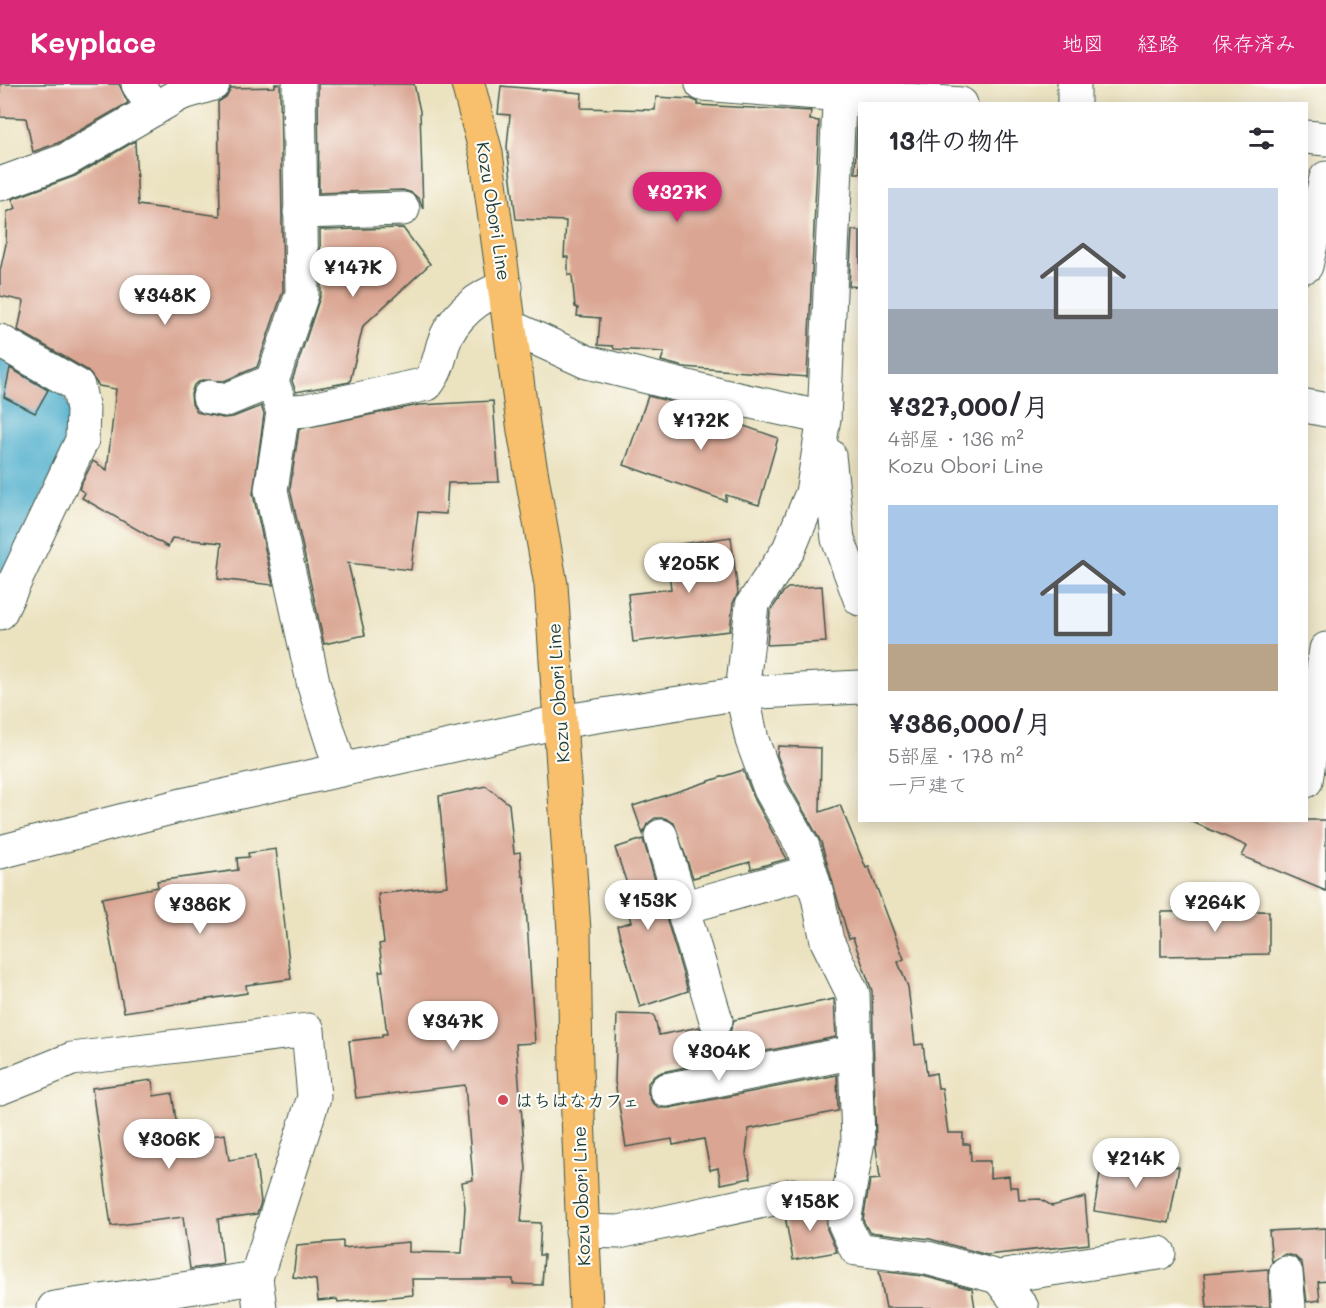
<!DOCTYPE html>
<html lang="ja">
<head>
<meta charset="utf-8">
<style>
  :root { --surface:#fff; --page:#f2f2f3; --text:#2b2b33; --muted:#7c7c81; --accent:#db2777 }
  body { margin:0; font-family:Mali,"Klee One",sans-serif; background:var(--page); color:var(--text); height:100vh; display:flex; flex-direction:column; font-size:22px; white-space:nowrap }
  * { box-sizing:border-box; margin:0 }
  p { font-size:20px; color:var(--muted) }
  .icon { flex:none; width:33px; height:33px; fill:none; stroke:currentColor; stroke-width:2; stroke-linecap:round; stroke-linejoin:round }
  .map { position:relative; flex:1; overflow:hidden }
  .sheet { position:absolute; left:858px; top:18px; width:450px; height:720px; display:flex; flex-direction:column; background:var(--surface); border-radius:0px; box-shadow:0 3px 15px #0003 }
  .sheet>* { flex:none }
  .price { position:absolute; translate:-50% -51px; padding:0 14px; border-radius:21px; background:#fff; color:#222; font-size:20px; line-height:39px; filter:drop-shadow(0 2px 3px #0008) }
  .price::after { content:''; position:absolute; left:50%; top:36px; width:18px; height:14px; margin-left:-9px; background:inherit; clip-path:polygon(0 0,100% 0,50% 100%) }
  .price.current { background:var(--accent); color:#fff }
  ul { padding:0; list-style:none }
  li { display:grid; align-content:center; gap:12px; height:318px; padding:0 30px }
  li span { display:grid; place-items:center; height:186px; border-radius:0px; color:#555 }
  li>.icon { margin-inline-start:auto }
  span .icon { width:108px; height:108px; fill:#fffc; stroke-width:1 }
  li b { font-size:26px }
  h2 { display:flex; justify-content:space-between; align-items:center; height:72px; padding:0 30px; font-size:26px }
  header { display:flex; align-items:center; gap:36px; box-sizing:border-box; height:84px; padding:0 30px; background:var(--accent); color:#fff }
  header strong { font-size:28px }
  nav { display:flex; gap:33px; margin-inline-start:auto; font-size:21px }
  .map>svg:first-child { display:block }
  .water { fill:#4fafcd; stroke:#377680; stroke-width:1.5 }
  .building { fill:#daa693 }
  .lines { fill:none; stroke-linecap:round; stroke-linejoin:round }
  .minor-casing { stroke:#3e5649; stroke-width:35 }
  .major-casing { stroke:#3e5649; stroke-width:35 }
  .minor { stroke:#fff; stroke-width:33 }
  .major { stroke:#f8bf6c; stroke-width:33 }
  .poi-dot { fill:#d1495b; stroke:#fdfcf7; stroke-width:2 }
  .labels { text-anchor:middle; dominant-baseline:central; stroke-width:4.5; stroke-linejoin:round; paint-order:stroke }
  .street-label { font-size:18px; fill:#1f3d34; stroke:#fdfcf7 }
  .poi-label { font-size:18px; font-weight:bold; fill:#1f3d34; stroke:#fdfcf7; text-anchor:start }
</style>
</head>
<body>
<header>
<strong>Keyplace</strong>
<nav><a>地図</a><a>経路</a><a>保存済み</a></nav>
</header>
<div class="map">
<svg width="1326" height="1224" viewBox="0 0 1326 1224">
  <rect width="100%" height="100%" fill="#fdfcf7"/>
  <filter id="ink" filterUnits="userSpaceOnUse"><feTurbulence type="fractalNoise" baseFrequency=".0167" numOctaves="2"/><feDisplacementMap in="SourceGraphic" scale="12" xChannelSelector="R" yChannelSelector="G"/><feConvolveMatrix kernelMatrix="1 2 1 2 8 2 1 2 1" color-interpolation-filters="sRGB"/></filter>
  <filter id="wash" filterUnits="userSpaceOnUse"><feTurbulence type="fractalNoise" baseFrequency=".008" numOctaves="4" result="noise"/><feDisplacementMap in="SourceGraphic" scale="24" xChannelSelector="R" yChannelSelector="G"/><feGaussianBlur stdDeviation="1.35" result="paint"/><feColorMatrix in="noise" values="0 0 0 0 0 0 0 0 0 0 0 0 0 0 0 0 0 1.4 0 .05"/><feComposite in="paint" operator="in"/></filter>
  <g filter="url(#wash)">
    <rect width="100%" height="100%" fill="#ebe2c0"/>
    <polygon class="water" points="0,274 61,307 71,325 70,354 0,497"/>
    <g id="blocks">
      <g class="building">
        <polygon points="0,0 119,0 128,19 58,59 33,68 26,34 0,33"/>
        <polygon points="275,0 280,0 283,207 257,283 224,297 202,296 194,301 191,310 192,320 197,328 223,334 233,333 261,322 264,330 253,410 273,501 218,495 222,459 172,454 168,463 82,414 85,409 79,405 93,377 107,386 116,305 99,302 87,286 18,246 24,217 0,212 0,187 6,160 7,128 16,124 12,115 75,92 135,57 138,121 220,132 218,18 226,13 231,4 275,3"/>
        <polygon points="318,0 414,0 420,27 423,125 419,115 412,109 403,106 319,109"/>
        <polygon points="501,2 582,9 581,24 655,26 656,13 691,15 698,18 698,21 811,27 810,36 819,37 807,293 684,283 661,277 664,268 614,265 613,262 598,261 600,234 577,232 578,224 575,223 572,191 568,191 568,173 564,173 566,137 516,135 507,63 510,31 498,30"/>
        <polygon points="857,40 860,41 860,89 855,89"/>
        <polygon points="403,144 430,180 363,242 350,298 296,308 292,297 321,210 320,146"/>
        <polygon points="852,146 860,147 860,203 849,202"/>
        <polygon points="10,284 48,306 35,329 4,313"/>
        <polygon points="648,312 688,322 778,354 759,421 726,411 726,417 624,381"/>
        <polygon points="493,317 499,398 448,399 446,430 418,428 411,486 348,479 365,551 324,560 290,405 299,345 419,321"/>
        <polygon points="731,453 738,509 733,519 730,547 633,558 628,510 671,505 666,462"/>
        <polygon points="822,502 826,558 767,561 770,528 784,507 788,504"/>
        <polygon points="778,662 821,664 820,728 840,721 866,784 869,783 873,794 904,875 898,878 908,903 915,961 923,960 927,991 936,989 938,1004 942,1004 948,1049 963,1049 963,1060 970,1060 971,1077 990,1077 990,1094 1009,1092 1010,1103 1018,1103 1019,1116 1040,1115 1052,1122 1085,1113 1089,1160 987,1171 930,1155 869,1148 863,1136 870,1096 880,1095 876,1063 872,907 853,854 849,855 821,758 787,697 777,671"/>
        <polygon points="743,686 754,714 787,775 751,785 750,778 693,794 674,739 665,734 655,734 647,740 643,750 633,722"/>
        <polygon points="486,702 509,720 514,769 520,768 522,792 524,792 535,959 516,960 526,1085 521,1138 541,1139 539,1171 544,1171 542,1201 513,1200 513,1195 412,1195 413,1211 338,1218 337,1215 318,1217 316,1196 293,1193 297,1161 343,1157 343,1164 409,1158 409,1168 462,1169 465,1123 462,1098 473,1096 465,1001 356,1014 349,957 382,953 382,950 387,950 379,887 383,887 379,860 384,859 378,810 447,802 439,712"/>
        <polygon points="1188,736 1326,736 1326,807 1242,772 1247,762"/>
        <polygon points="643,755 688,907 640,923 617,842 631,838 621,805 628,803 615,764"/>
        <polygon points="276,765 291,895 246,901 247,909 124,928 102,814 158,803 157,797 238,786 237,774 249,773 248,769"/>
        <polygon points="1269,827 1269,870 1161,872 1161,828"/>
        <polygon points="834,915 836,953 662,988 654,992 648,999 648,1009 652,1018 659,1024 669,1024 837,991 838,1027 749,1045 746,1070 751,1094 721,1100 718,1084 710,1086 704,1055 673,1061 672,1055 626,1063 615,998 617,930 654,931 659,951 699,943 711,954 721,954 730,948 734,936"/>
        <polygon points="152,996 154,1012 172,1009 179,1056 225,1050 229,1076 255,1072 261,1118 257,1130 218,1135 223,1180 190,1185 183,1133 111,1142 92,1004"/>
        <polygon points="1103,1070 1179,1083 1169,1139 1094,1127"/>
        <polygon points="828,1118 827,1145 837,1168 793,1176 785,1132 796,1129 806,1123"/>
        <polygon points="1326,1144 1326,1197 1318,1198 1320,1216 1307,1218 1302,1179 1294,1172 1285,1170 1272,1178 1269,1147"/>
        <polygon points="1268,1185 1270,1223 1207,1224 1204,1190"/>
        <polygon points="879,1187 923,1192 972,1205 975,1224 886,1224"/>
      </g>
    </g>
  </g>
  <g filter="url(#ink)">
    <use href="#blocks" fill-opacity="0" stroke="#3e5649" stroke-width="1.5"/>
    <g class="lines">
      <defs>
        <g id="minor">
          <polyline points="138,0 154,25"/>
          <polyline points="299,0 302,210 272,297 283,328 271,406 314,602 341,686"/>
          <polyline points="702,0 961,20"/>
          <polyline points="840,0 824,334 812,409 789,465 752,521 742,609 752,656 770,705 803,763 818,813 827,857 853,910 858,1057 844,1138 856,1165 927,1174 998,1193 1159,1169"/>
          <polyline points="1074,20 1074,0"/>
          <polyline points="1306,53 1326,55"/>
          <polyline points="0,100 66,76 180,10 213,0"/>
          <polyline points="300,128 403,125"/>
          <polyline points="1306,182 1326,94"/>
          <polyline points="511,243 587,278 720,311 824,334"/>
          <polyline points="0,257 78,302 83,325 82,356 0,529"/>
          <polyline points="209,313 226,316 272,297"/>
          <polyline points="1306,322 1326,326"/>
          <path d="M283,328L307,326L427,300C437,287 439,276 443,261C452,233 479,211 506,203"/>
          <polyline points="829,371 838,455 860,515"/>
          <polyline points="1306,697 1326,565"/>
          <polyline points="661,752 716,936"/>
          <polyline points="0,768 186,720 559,638 742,609 860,603"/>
          <polyline points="682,824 810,788"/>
          <polyline points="0,1004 72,975 308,946 314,1013 256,1194 260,1224"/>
          <polyline points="666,1006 855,968"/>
          <polyline points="582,1147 619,1148 792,1111"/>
          <polyline points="1286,1189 1289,1224"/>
          <polyline points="998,1193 1022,1224"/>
          <polyline points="54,1224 256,1194"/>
        </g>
        <polyline id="major" points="468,0 486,69 524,347 551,501 574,847 576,983 586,1224"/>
      </defs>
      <use href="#minor" class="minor-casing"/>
      <use href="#major" class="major-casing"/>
      <use href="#minor" class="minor"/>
      <use href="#major" class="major"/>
    </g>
  </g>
  <circle class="poi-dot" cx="503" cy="1016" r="6"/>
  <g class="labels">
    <g class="street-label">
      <text transform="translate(494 127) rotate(81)">Kozu Obori Line</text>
      <text transform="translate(558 609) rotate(-94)">Kozu Obori Line</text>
      <text transform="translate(581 1112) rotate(-92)">Kozu Obori Line</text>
    </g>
    <g class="poi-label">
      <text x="515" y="1016">はちはなカフェ</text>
    </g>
  </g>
</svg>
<b class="price current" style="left:677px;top:139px">¥327K</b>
<b class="price" style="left:353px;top:214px">¥147K</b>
<b class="price" style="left:165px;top:242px">¥348K</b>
<b class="price" style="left:701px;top:367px">¥172K</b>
<b class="price" style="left:689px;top:510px">¥205K</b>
<b class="price" style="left:648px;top:847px">¥153K</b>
<b class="price" style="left:1215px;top:849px">¥264K</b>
<b class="price" style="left:200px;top:851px">¥386K</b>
<b class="price" style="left:453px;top:968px">¥347K</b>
<b class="price" style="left:719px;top:998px">¥304K</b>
<b class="price" style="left:169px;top:1086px">¥306K</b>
<b class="price" style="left:1136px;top:1105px">¥214K</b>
<b class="price" style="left:810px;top:1148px">¥158K</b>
<section class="sheet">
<h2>13件の物件<svg class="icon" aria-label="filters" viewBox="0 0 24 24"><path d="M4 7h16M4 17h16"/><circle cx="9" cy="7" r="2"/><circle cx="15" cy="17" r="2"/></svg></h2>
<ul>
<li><span style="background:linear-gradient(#c9d6e8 65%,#9aa5b1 0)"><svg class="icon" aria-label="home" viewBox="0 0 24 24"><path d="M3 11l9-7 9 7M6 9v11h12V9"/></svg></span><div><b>¥327,000/月</b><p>4部屋 · 136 m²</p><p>Kozu Obori Line</p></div></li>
<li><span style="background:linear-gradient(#a9c7e8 75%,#b9a48a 0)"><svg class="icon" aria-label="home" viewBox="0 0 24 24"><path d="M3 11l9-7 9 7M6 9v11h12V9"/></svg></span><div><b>¥386,000/月</b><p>5部屋 · 178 m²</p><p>一戸建て</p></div></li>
</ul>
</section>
</div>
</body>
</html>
